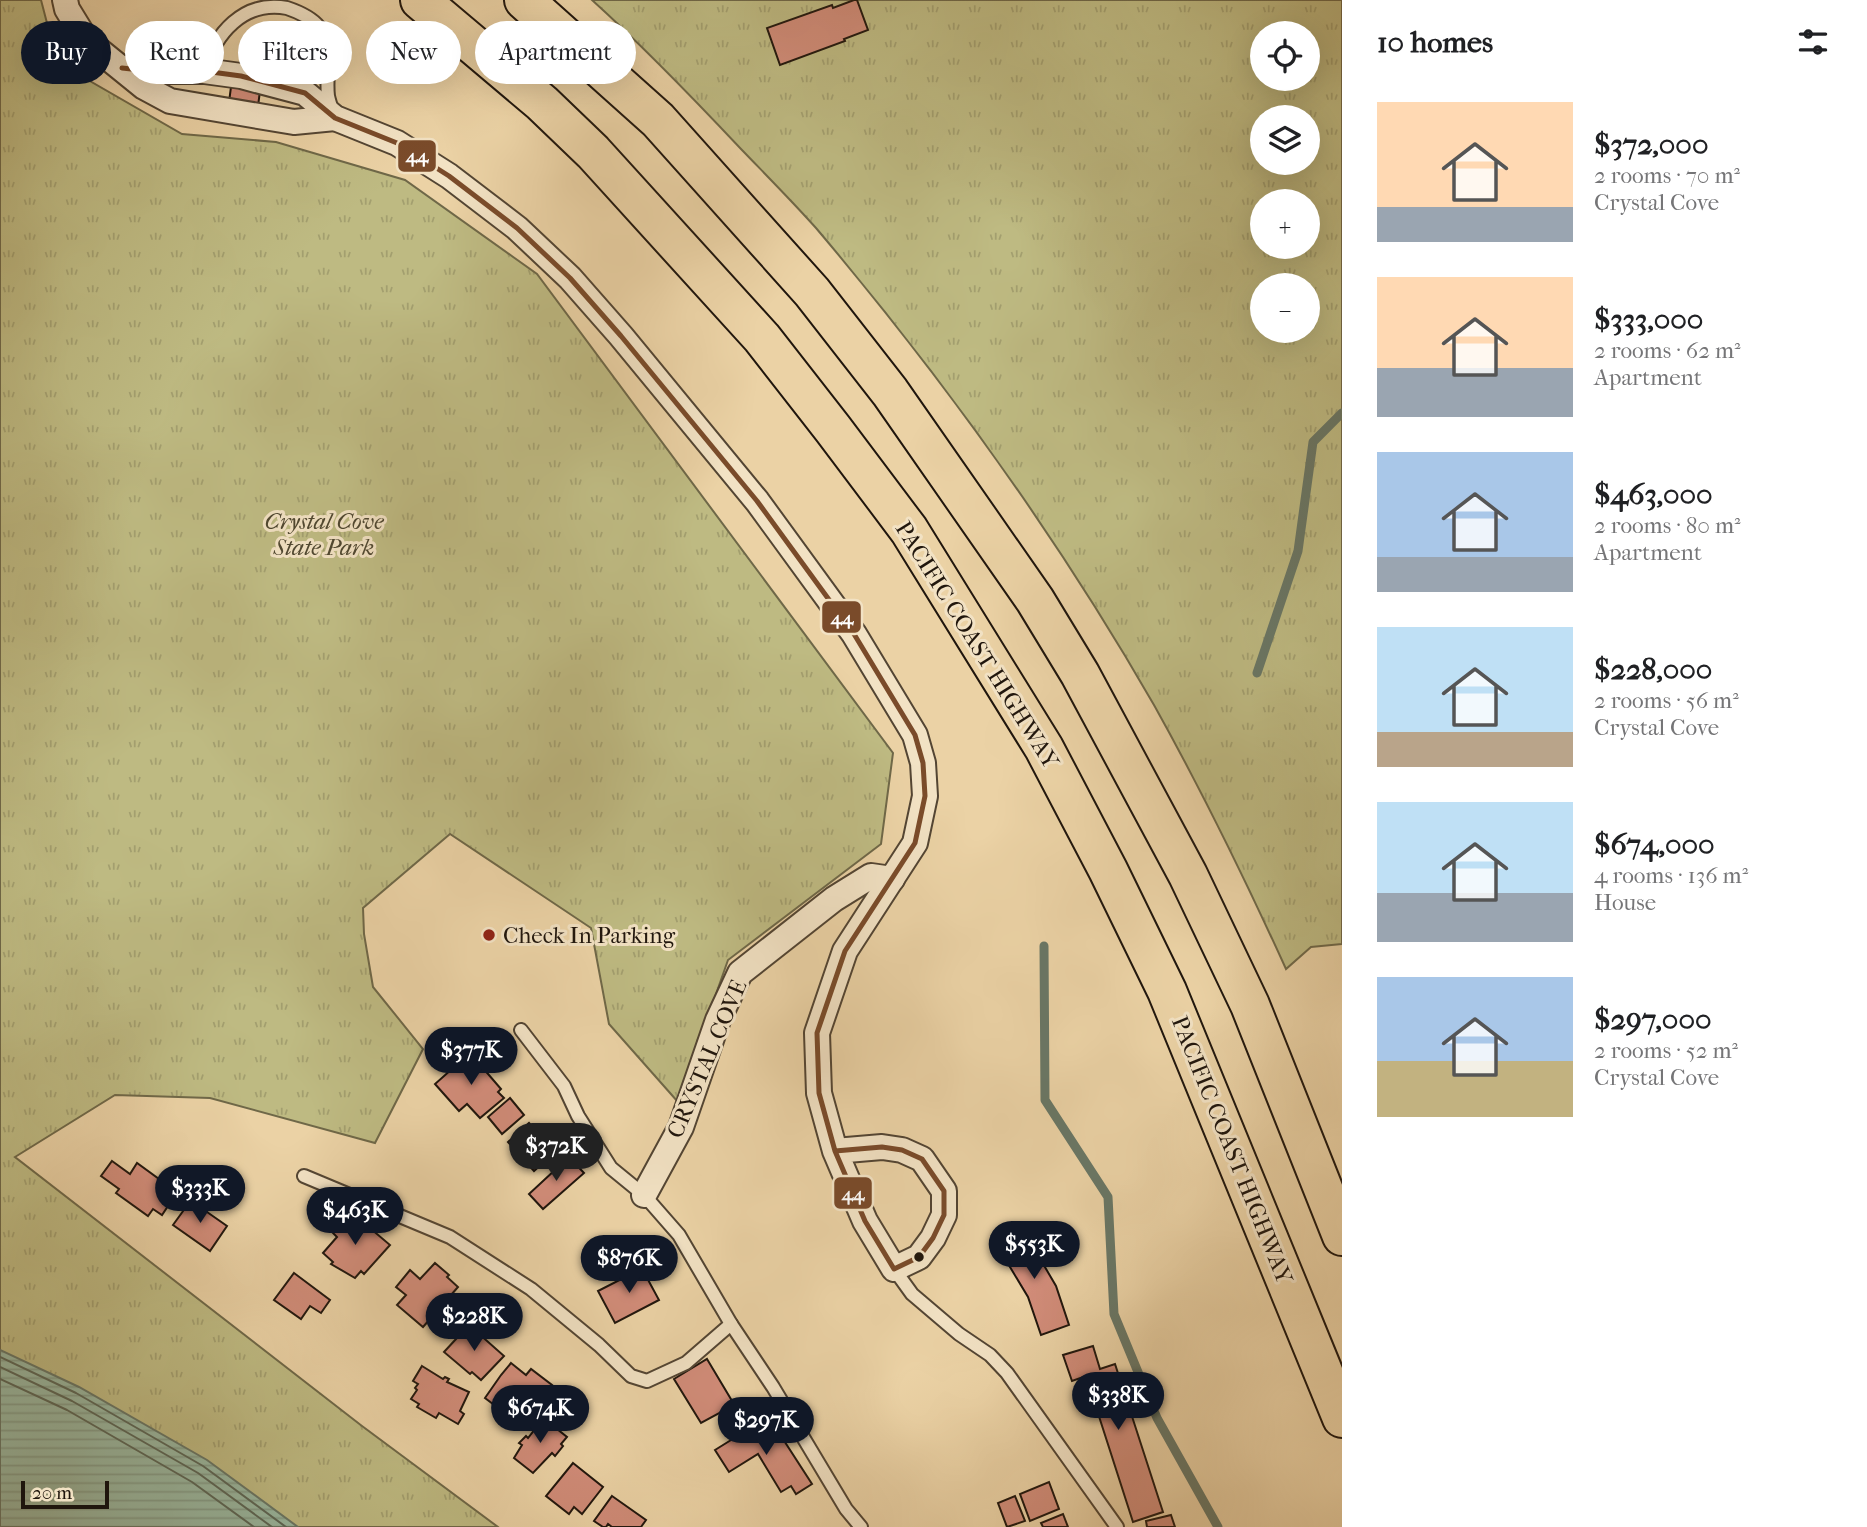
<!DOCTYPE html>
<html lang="en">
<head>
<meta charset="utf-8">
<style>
  :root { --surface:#fff; --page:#f6f6f6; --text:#202124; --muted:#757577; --accent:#111827 }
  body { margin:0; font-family:"IM FELL French Canon",serif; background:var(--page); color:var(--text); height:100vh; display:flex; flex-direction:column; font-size:26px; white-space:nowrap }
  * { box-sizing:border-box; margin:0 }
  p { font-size:23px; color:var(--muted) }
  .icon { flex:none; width:38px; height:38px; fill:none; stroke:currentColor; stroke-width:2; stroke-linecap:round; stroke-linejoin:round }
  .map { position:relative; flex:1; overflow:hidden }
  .side { display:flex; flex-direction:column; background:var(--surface); width:525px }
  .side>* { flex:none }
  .top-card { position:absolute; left:21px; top:21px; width:665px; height:63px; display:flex; gap:14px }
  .buttons { position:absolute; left:1250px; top:21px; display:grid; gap:14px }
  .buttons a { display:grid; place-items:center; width:70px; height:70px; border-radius:50%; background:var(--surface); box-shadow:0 7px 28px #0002; font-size:35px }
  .scale { position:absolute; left:21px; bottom:18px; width:88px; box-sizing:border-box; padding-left:7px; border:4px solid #20160d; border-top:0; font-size:19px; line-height:24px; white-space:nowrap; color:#20160d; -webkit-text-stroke:5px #f2e2c4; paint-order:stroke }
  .price { position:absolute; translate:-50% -60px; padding:0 16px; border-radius:24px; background:var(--accent); color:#fff; font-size:23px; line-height:46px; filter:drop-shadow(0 2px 4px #0008) }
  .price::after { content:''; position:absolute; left:50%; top:42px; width:21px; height:16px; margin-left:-10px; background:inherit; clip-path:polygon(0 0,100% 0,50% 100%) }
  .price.selected { background:#222; color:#fff }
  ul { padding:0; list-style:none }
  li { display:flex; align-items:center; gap:21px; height:175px; padding:0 35px }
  li span { display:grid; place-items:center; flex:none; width:196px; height:140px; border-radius:0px; color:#555 }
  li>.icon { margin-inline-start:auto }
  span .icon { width:84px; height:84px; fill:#fffc; stroke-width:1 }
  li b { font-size:30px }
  h2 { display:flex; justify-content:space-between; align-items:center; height:84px; padding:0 35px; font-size:30px }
  .chip { padding:0 24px; border-radius:32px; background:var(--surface); box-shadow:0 7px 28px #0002; font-size:24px; line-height:63px }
  .chip.selected { background:var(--accent); color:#fff }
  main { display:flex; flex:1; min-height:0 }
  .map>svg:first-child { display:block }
  .park { fill:url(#park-tufts); stroke:#6f6848; stroke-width:2; fill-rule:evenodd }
  .water { fill:url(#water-rules); stroke:#697766; stroke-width:2 }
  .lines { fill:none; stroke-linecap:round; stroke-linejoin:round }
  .shore { stroke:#5c6757; stroke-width:2 }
  .stream { stroke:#697766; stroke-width:9 }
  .building { fill:#d18c79; stroke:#20160d; stroke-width:2 }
  .lane-casing { stroke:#534533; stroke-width:16 }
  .street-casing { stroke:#534533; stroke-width:28 }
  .highway-casing { stroke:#20160d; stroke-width:42 }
  .lane { stroke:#f2e2c4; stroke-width:12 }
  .street { stroke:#f2e2c4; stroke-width:24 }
  .highway { stroke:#ebd2a5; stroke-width:38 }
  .bus-1-casing { stroke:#f2e2c4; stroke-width:10 }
  .bus-1 { stroke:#7a4b2a; stroke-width:5 }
  .poi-dot { fill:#8f2418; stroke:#f2e2c4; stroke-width:2.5 }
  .bus-dot { fill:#20160d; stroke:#f2e2c4; stroke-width:2.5 }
  .labels { text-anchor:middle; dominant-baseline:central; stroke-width:6; stroke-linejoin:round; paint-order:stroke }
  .park-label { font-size:23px; font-style:italic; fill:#4f4730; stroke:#f2e2c4 }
  .street-label { font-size:23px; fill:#20160d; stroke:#f2e2c4 }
  .poi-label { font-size:23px; fill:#20160d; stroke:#f2e2c4; text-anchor:start }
  .line-badge { stroke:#f2e2c4; stroke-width:2.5 }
  .badge-label { font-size:19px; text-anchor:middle; font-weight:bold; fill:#fff }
</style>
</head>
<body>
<main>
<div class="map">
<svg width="1342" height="1527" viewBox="0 0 1342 1527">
  <defs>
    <pattern id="park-tufts" width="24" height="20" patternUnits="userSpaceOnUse" patternTransform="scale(1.75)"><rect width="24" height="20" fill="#beba82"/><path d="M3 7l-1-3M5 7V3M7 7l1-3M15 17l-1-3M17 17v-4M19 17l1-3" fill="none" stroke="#a39f6f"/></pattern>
    <pattern id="water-rules" width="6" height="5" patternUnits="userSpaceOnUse" patternTransform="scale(1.75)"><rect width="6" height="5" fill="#99b8a1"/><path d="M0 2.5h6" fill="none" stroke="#849d89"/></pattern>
  </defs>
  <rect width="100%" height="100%" fill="#ebd2a5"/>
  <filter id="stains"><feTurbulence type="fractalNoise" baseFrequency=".00286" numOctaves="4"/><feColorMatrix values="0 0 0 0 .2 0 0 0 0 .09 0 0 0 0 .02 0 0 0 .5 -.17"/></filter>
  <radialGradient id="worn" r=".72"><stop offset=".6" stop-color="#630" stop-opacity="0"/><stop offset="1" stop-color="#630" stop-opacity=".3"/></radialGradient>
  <g class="park">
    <polygon points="0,0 41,0 47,23 83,77 182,134 276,142 405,180 537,274 893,753 881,844 728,960 678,1102 609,1024 591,928 450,834 363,908 364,934 373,987 423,1049 375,1143 210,1098 115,1095 15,1157 362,1426 498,1527 0,1527"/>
    <path d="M592,0H1342V944L1311,947L1286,969C1245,879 1202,791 1154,705C1057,536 942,377 816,228C792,201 766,175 741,149C693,98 644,47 592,0ZM1262,33H1307V79H1262ZM1262,117H1307V163H1262ZM1262,201H1307V247H1262ZM1262,285H1307V331H1262Z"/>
  </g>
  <polygon class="water" points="0,1350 79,1387 207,1460 298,1527 0,1527"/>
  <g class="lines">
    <g class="shore">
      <polyline points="0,1357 76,1393 203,1466 286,1527"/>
      <polyline points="0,1367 72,1401 198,1473 272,1527"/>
      <polyline points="0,1379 67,1410 192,1482 254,1527"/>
    </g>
    <g class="stream">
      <polyline points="1257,673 1298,551 1313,442 1342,413"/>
      <polyline points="1044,946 1045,1100 1108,1197 1114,1314 1157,1418 1218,1527"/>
    </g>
  </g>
  <g class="building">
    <polygon points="854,0 857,0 868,30 844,39 845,41 780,65 767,28 832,5 833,8"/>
    <polygon points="231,87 260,91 258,106 229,102"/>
    <polygon points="470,1053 501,1089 498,1092 504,1098 480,1118 467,1104 459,1111 435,1084"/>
    <polygon points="510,1098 524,1115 502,1134 488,1117"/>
    <polygon points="529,1123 555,1152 534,1171 508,1142"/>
    <polygon points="569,1157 584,1173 543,1209 529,1194"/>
    <polygon points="112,1161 130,1174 137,1163 174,1190 164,1203 168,1206 162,1215 153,1209 148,1216 116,1193 119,1189 101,1176"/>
    <polygon points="187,1198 227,1226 210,1251 173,1225 186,1207 182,1204"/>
    <polygon points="351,1212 390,1245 364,1274 361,1271 355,1278 331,1264 333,1262 323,1253 337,1237 333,1233"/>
    <polygon points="1021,1226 1056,1286 1069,1325 1041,1335 1028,1297 995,1242"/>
    <polygon points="435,1263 449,1275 447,1277 458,1287 423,1327 397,1305 406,1295 396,1287 410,1270 420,1279"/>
    <polygon points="645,1267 649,1275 646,1276 659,1300 615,1323 598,1291"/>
    <polygon points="294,1273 330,1300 321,1313 310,1306 301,1319 274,1300"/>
    <polygon points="469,1325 504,1356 481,1380 472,1372 470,1374 444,1352"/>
    <polygon points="1093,1346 1100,1369 1115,1364 1163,1512 1133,1522 1086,1376 1072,1381 1063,1355"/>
    <polygon points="707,1359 741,1416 728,1424 721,1412 701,1423 674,1379"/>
    <polygon points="511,1363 526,1375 531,1369 552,1385 528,1417 511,1404 505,1413 485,1398 501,1375"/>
    <polygon points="422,1366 443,1379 445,1377 449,1379 447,1382 469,1392 460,1411 464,1414 458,1424 439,1413 436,1418 417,1407 419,1404 411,1399 417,1390 415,1388 418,1384 413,1381"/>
    <polygon points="542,1417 567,1437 561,1444 563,1446 555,1456 552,1453 533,1473 514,1458 522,1445 519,1443 526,1436 528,1438 535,1429 533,1427"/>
    <polygon points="760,1422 769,1436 781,1436 812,1484 796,1494 791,1486 781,1492 758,1454 729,1472 715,1450"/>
    <polygon points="573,1463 603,1487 582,1514 574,1507 569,1514 546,1496"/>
    <polygon points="1049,1482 1059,1509 1030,1521 1020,1494"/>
    <polygon points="612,1496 646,1520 641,1527 612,1527 608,1524 606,1527 603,1527 594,1521"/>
    <polygon points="1015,1496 1025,1521 1007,1527 998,1503"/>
    <polygon points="1063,1514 1068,1527 1043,1527 1041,1523"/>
    <polygon points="1171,1515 1175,1527 1147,1527 1146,1521"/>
  </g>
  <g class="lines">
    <defs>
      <g id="lane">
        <path d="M204,71C215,34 243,0 287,8C299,12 311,17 319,27C335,48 325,72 328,96C329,101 331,106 332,111"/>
        <polyline points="521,1030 564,1086 578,1116 611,1168 644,1195 679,1235 731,1324 773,1387 846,1509 861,1527"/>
        <polyline points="304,1176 450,1237 531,1289 599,1345 631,1376 647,1381 686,1363 731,1324"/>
        <polyline points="894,1269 912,1294 959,1334 990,1355 1007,1373 1117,1527"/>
      </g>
      <g id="street">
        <polyline points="65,0 67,9 86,40 144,87 170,101 294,122 335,118"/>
        <polyline points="122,68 150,71 204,71 241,76 305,93 335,118 397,143 449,176 517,228 570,278 621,336 757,501 854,634 915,735 923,763 925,796 915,843 845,951 817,1033 819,1093 835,1151 865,1221 894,1269 919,1257 933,1238 944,1215 944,1191 922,1159 902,1150 882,1147 835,1151"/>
        <polyline points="644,1195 681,1127 718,1020 740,973 834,899 871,876 892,879"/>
      </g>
      <g id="highway">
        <polyline points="420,0 542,103 593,152 762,338 833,429 909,530 1044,748 1108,870 1167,991 1342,1418"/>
        <polyline points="524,0 658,120 812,292 890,392 1035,600 1080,674 1188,875 1250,1005 1342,1236"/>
      </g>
    </defs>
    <use href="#lane" class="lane-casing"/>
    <use href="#street" class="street-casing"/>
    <use href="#highway" class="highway-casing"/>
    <use href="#lane" class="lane"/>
    <use href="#street" class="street"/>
    <use href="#highway" class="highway"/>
    <defs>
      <polyline id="bus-1" points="122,68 150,71 204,71 241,76 305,93 335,118 397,143 449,176 517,228 570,278 621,336 757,501 854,634 915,735 923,763 925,796 915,843 845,951 817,1033 819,1093 835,1151 865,1221 894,1269 919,1257 933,1238 944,1215 944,1191 922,1159 902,1150 882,1147 835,1151"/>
    </defs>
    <use href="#bus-1" class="bus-1-casing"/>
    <use href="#bus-1" class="bus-1"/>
  </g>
  <circle class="poi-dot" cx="489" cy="935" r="7"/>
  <circle class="bus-dot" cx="919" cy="1257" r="6"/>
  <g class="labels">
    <g class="park-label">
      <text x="324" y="521">Crystal Cove<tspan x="324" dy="26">State Park</tspan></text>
    </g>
    <g class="street-label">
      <text transform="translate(977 645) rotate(58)">PACIFIC COAST HIGHWAY</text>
      <text transform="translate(707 1059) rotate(-67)">CRYSTAL COVE</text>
      <text transform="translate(1232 1150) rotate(68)">PACIFIC COAST HIGHWAY</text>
    </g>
    <g class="poi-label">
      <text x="503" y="935">Check In Parking</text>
    </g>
  </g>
  <g class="line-badge">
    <rect x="397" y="139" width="40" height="34" rx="7" fill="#7a4b2a"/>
    <rect x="821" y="600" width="41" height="34" rx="7" fill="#7a4b2a"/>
    <rect x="833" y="1176" width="40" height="34" rx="7" fill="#7a4b2a"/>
  </g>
  <g class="badge-label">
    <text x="417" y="162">44</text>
    <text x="842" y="624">44</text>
    <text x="853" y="1200">44</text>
  </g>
  <rect width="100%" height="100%" filter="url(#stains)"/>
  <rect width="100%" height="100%" fill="url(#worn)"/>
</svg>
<div class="buttons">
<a><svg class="icon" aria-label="locate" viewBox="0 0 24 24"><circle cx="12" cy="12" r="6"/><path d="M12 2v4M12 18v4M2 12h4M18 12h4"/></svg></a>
<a><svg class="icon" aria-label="layers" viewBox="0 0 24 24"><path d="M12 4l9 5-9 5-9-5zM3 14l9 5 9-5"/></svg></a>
<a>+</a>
<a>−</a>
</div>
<div class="scale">20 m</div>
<b class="price" style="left:471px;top:1087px">$377K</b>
<b class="price selected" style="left:556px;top:1183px">$372K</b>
<b class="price" style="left:200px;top:1225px">$333K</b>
<b class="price" style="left:355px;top:1247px">$463K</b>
<b class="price" style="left:1034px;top:1281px">$553K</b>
<b class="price" style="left:629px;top:1295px">$876K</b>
<b class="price" style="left:474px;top:1353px">$228K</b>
<b class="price" style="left:1118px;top:1432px">$338K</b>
<b class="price" style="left:540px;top:1445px">$674K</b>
<b class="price" style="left:766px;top:1457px">$297K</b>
<div class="top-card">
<a class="chip selected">Buy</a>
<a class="chip">Rent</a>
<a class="chip">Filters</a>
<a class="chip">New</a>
<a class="chip">Apartment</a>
</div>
</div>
<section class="side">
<h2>10 homes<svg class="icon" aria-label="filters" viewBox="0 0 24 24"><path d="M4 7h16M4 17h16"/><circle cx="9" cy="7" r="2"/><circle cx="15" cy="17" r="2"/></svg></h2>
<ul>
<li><span style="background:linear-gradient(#ffd9b3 75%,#9aa5b1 0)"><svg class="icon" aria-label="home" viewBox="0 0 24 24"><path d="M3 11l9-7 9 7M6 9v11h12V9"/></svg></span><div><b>$372,000</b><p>2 rooms · 70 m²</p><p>Crystal Cove</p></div></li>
<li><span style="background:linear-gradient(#ffd9b3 65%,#9aa5b1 0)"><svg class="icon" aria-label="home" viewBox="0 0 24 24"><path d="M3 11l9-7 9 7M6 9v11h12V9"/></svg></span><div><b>$333,000</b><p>2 rooms · 62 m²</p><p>Apartment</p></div></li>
<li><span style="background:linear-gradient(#a9c7e8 75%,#9aa5b1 0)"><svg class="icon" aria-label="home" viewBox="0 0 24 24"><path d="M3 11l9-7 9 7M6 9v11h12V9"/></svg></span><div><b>$463,000</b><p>2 rooms · 80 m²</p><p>Apartment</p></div></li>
<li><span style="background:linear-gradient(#bfe0f5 75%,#b9a48a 0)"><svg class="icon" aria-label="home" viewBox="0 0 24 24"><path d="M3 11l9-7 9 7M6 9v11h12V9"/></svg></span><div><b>$228,000</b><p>2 rooms · 56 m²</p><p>Crystal Cove</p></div></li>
<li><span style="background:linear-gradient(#bfe0f5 65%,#9aa5b1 0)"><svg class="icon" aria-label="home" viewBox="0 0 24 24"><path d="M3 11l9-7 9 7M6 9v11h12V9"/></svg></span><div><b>$674,000</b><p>4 rooms · 136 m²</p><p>House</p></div></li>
<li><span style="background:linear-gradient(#a9c7e8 60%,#c2b280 0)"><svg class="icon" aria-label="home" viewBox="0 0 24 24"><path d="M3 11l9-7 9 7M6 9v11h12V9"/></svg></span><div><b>$297,000</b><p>2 rooms · 52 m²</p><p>Crystal Cove</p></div></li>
</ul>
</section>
</main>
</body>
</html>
